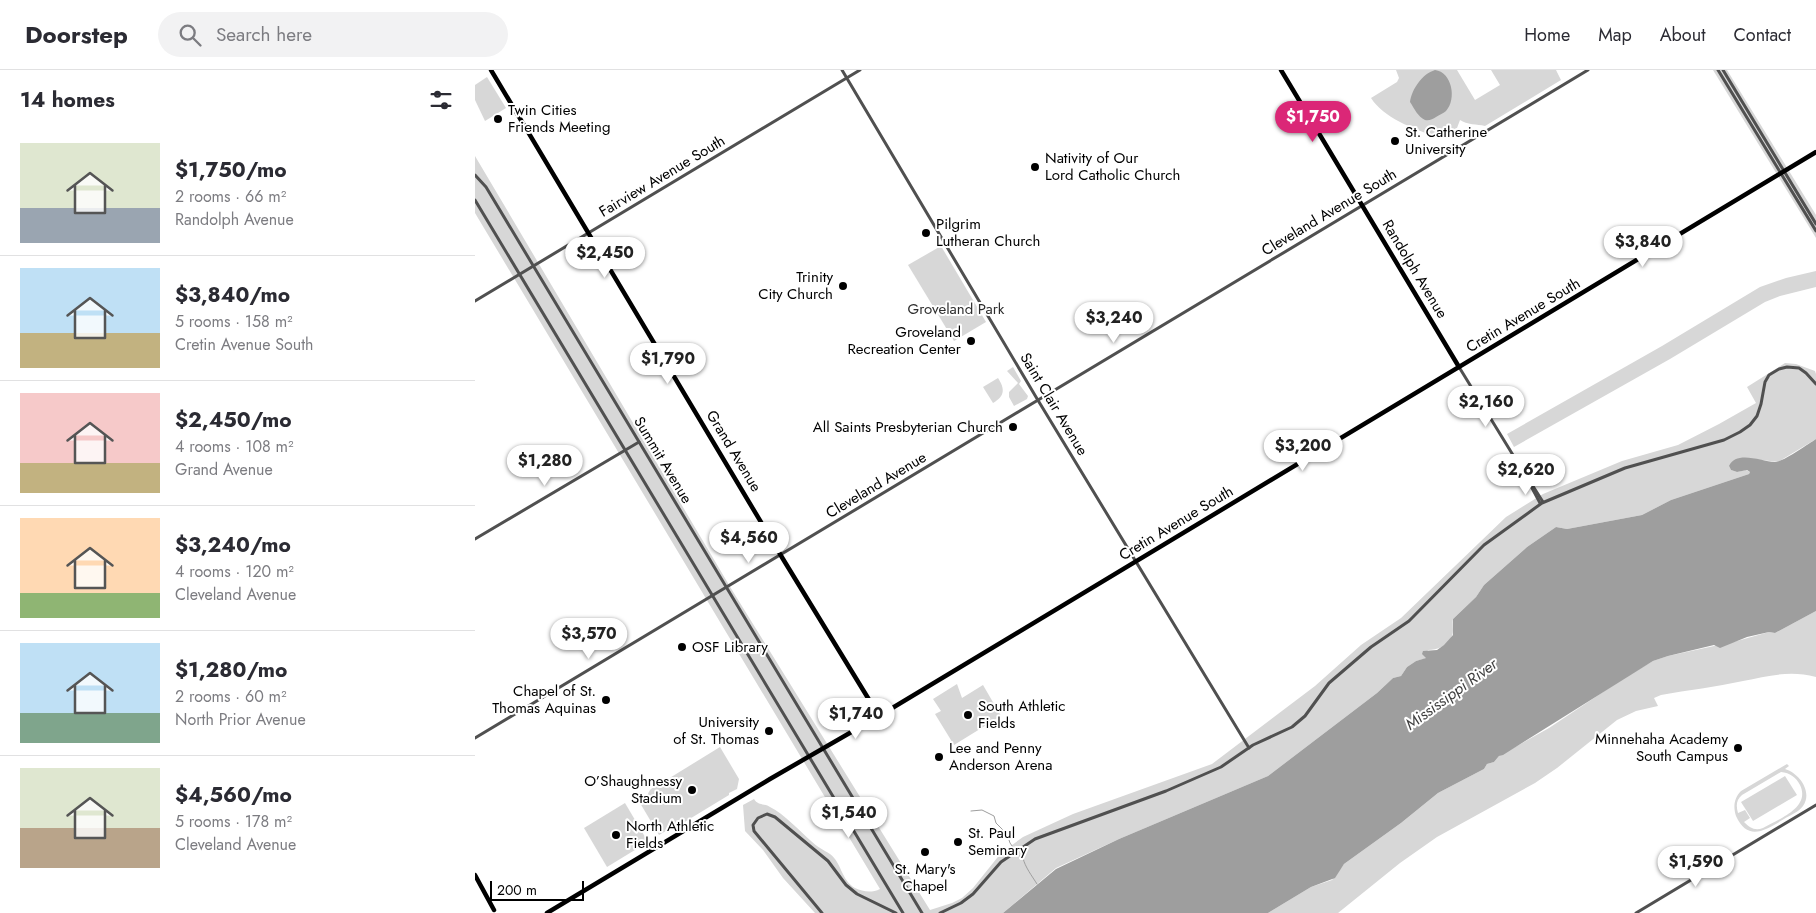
<!DOCTYPE html>
<html lang="en">
<head>
<meta charset="utf-8">
<style>
  :root { --surface:#fff; --page:#f2f2f3; --text:#2b2b33; --muted:#7c7c81; --line:#e1e1e2; --accent:#db2777 }
  body { margin:0; font-family:Jost,sans-serif; background:var(--page); color:var(--text); height:100vh; display:flex; flex-direction:column; font-size:19px; white-space:nowrap }
  * { box-sizing:border-box; margin:0 }
  p { font-size:16px; color:var(--muted) }
  .icon { flex:none; width:28px; height:28px; fill:none; stroke:currentColor; stroke-width:2; stroke-linecap:round; stroke-linejoin:round }
  .map { position:relative; flex:1; overflow:hidden }
  .panel { display:flex; flex-direction:column; background:var(--surface); width:475px }
  .panel>* { flex:none }
  .scale { position:absolute; left:15px; bottom:12px; width:94px; box-sizing:border-box; padding-left:5px; border:2px solid #000; border-top:0; font-size:14px; line-height:18px; white-space:nowrap; color:#000; -webkit-text-stroke:4px #fff; paint-order:stroke }
  .price { position:absolute; translate:-50% -42px; padding:0 11px; border-radius:18px; background:#fff; color:#222; font-size:16px; line-height:32px; filter:drop-shadow(0 1px 2px #0008) }
  .price::after { content:''; position:absolute; left:50%; top:30px; width:15px; height:11px; margin-left:-8px; background:inherit; clip-path:polygon(0 0,100% 0,50% 100%) }
  .price.on { background:var(--accent); color:#fff }
  ul { padding:0; list-style:none }
  li { display:flex; align-items:center; gap:15px; height:125px; padding:0 20px }
  li+li { border-top:1px solid var(--line) }
  li span { display:grid; place-items:center; flex:none; width:140px; height:100px; border-radius:0px; color:#555 }
  li>.icon { margin-inline-start:auto }
  span .icon { width:60px; height:60px; fill:#fffc; stroke-width:1 }
  li b { font-size:21px }
  h2 { display:flex; justify-content:space-between; align-items:center; height:60px; padding:0 20px; font-size:21px }
  header { display:flex; align-items:center; gap:30px; box-sizing:border-box; height:70px; padding:0 25px; background:var(--surface); border-bottom:1px solid var(--line) }
  header strong { font-size:24px }
  nav { display:flex; gap:28px; margin-inline-start:auto; font-size:18px }
  .search { width:350px; height:45px; background:var(--page); display:flex; align-items:center; gap:12px; box-sizing:border-box; padding:0 18px; border-radius:28px; color:var(--muted); font-size:19px }
  main { display:flex; flex:1; min-height:0 }
  .map>svg:first-child { display:block }
  .green { fill:#d7d7d7; fill-rule:evenodd }
  .water { fill:#9e9e9e }
  .lines { fill:none; stroke-linecap:round; stroke-linejoin:round }
  .stream { stroke:#9e9e9e; stroke-width:1 }
  .minor { stroke:#505050; stroke-width:3 }
  .major { stroke:#000; stroke-width:4.5 }
  .poi-dot { fill:#000; stroke:#fff; stroke-width:2 }
  .labels { text-anchor:middle; dominant-baseline:central; stroke-width:4; stroke-linejoin:round; paint-order:stroke }
  .poi-label { font-size:15px; fill:#000; stroke:#fff; text-anchor:start }
  .street-label { font-size:15px; fill:#000; stroke:#fff }
  .park-label { font-size:15px; fill:#2e2e2e; stroke:#fff }
  .water-label { font-size:16px; font-style:italic; fill:#3f3f3f; stroke:#fff }
</style>
</head>
<body>
<header>
<strong>Doorstep</strong>
<div class="search"><svg class="icon" aria-label="search" viewBox="0 0 24 24"><circle cx="10" cy="10" r="6"/><path d="M15 15l6 6"/></svg>Search here</div>
<nav><a>Home</a><a>Map</a><a>About</a><a>Contact</a></nav>
</header>
<main>
<section class="panel">
<h2>14 homes<svg class="icon" aria-label="filters" viewBox="0 0 24 24"><path d="M4 7h16M4 17h16"/><circle cx="9" cy="7" r="2"/><circle cx="15" cy="17" r="2"/></svg></h2>
<ul>
<li><span style="background:linear-gradient(#dfe7d0 65%,#9aa5b1 0)"><svg class="icon" aria-label="home" viewBox="0 0 24 24"><path d="M3 11l9-7 9 7M6 9v11h12V9"/></svg></span><div><b>$1,750/mo</b><p>2 rooms · 66 m²</p><p>Randolph Avenue</p></div></li>
<li><span style="background:linear-gradient(#bfe0f5 65%,#c2b280 0)"><svg class="icon" aria-label="home" viewBox="0 0 24 24"><path d="M3 11l9-7 9 7M6 9v11h12V9"/></svg></span><div><b>$3,840/mo</b><p>5 rooms · 158 m²</p><p>Cretin Avenue South</p></div></li>
<li><span style="background:linear-gradient(#f6c9c9 70%,#c2b280 0)"><svg class="icon" aria-label="home" viewBox="0 0 24 24"><path d="M3 11l9-7 9 7M6 9v11h12V9"/></svg></span><div><b>$2,450/mo</b><p>4 rooms · 108 m²</p><p>Grand Avenue</p></div></li>
<li><span style="background:linear-gradient(#ffd9b3 75%,#8fb573 0)"><svg class="icon" aria-label="home" viewBox="0 0 24 24"><path d="M3 11l9-7 9 7M6 9v11h12V9"/></svg></span><div><b>$3,240/mo</b><p>4 rooms · 120 m²</p><p>Cleveland Avenue</p></div></li>
<li><span style="background:linear-gradient(#bfe0f5 70%,#7fa58c 0)"><svg class="icon" aria-label="home" viewBox="0 0 24 24"><path d="M3 11l9-7 9 7M6 9v11h12V9"/></svg></span><div><b>$1,280/mo</b><p>2 rooms · 60 m²</p><p>North Prior Avenue</p></div></li>
<li><span style="background:linear-gradient(#dfe7d0 60%,#b9a48a 0)"><svg class="icon" aria-label="home" viewBox="0 0 24 24"><path d="M3 11l9-7 9 7M6 9v11h12V9"/></svg></span><div><b>$4,560/mo</b><p>5 rooms · 178 m²</p><p>Cleveland Avenue</p></div></li>
</ul>
</section>
<div class="map">
<svg width="1341" height="843" viewBox="0 0 1341 843">
  <rect width="100%" height="100%" fill="#fff"/>
  <g class="green">
    <path d="M921,0H982L1000,30L1025,15L1016,0H1081L1086,10L1010,56C1002,54 992,55 985,50L982,58L959,66C937,58 909,48 896,28L922,12L924,8Z"/>
    <polygon points="1238,0 1252,0 1341,145 1341,168"/>
    <polygon points="12,7 31,38 10,51 0,30 0,15"/>
    <path d="M0,86L257,520L455,840L477,833L487,828L498,818L526,783L548,767L598,744L737,694L840,616L886,575L926,548L1031,447L1068,424L1147,391L1203,375L1244,354L1281,333L1272,317L1310,293L1321,294L1340,301L1341,304V369L1303,392L1279,389L1254,396L1256,400L1262,402L1271,400L1275,402L1274,404L1196,430L1167,445L1092,459L1081,457L1052,477L1009,515L1001,527L978,549C977,553 979,562 977,566C973,576 962,580 953,580L950,585L952,588L941,591L932,597L926,606L918,608L902,623L793,706L644,769L581,798L528,843H340L308,808L288,780L270,761L268,735L279,729C283,736 289,733 295,737C309,744 325,761 336,771C342,777 349,780 355,784C367,793 366,810 380,818C388,822 397,823 405,819L0,143Z"/>
    <polygon points="466,176 511,252 479,271 433,195"/>
    <polygon points="1341,201 1341,217 1305,226 1290,232 1195,289 1039,377 1032,364 1187,276 1285,217 1311,208"/>
    <polygon points="538,297 546,311 544,314 553,326 552,329 539,336 534,327 534,322 543,313 532,301"/>
    <path d="M523,308C530,319 530,326 518,333L508,317Z"/>
    <path d="M1341,541V607C1315,600 1293,606 1268,611C1241,617 1213,620 1186,625L1179,628L1183,636L1161,641L1142,650L1082,698L1060,713L962,767L925,793L863,843H793L836,817L857,810L869,794L926,753L963,723L1009,699L1012,694L1019,692L1024,686L1074,658L1149,608L1178,591L1193,586L1262,571L1294,562L1300,563Z"/>
    <polygon points="482,614 487,628 508,615 526,646 479,675 460,644 466,641 458,629"/>
    <path d="M245,677L264,709L262,719L254,723V725L203,756L201,755L184,765L165,733C175,727 170,728 175,720C176,719 190,708 191,707L193,709Z"/>
    <path d="M1312,694L1314,696L1310,699C1324,703 1338,722 1328,736C1324,742 1315,745 1309,749C1292,759 1273,773 1261,746C1258,737 1259,728 1266,721ZM1306,702C1315,703 1321,707 1325,715C1336,738 1303,749 1288,758C1280,761 1275,758 1269,752L1275,748L1270,740L1263,743C1261,736 1261,730 1267,725Z"/>
    <polygon points="1310,706 1322,725 1278,751 1266,732"/>
    <polygon points="150,733 173,772 132,797 109,758"/>
  </g>
  <g class="water">
    <path d="M960,0C977,2 982,29 971,41C969,43 964,45 961,47C958,49 954,51 950,50C943,47 939,38 935,32C937,19 947,4 960,0Z"/>
    <path d="M1341,369V541L1300,563L1294,562L1272,567L1245,578L1239,575L1193,586L1178,591L1028,685L1024,686L1019,692L1012,694L1009,699L963,723L926,753L869,794L860,808L836,817L793,843H528L581,799L644,769L793,706L902,623L918,608L926,606L932,597L941,591L951,588L947,584L948,581L962,580L969,575L978,565V549L1001,527L1009,515L1052,477L1081,457L1092,459L1167,445L1196,430L1274,404L1275,402L1272,400L1262,402L1256,400L1254,396C1261,380 1286,391 1300,392C1308,392 1333,374 1341,369Z"/>
  </g>
  <g class="lines">
    <path class="stream" d="M496,741L507,740L519,746L521,753L532,764L535,773L545,787L548,788C550,797 557,806 562,814"/>
    <g class="minor">
      <polyline points="367,0 561,327 774,678"/>
      <polyline points="1243,0 1341,161"/>
      <polyline points="1248,0 1341,154"/>
      <polyline points="0,105 11,117 56,192 447,843"/>
      <polyline points="0,130 428,843"/>
      <polyline points="0,231 385,0"/>
      <polyline points="984,297 1049,403 1065,433"/>
      <polyline points="1056,413 1068,432"/>
      <polyline points="0,469 164,372"/>
      <polyline points="0,668 1113,0"/>
      <polyline points="347,843 279,761 278,755 283,748 292,744 300,747 353,791 371,815 382,824 421,843"/>
      <polyline points="465,843 486,833 498,824 526,792 560,769 691,721 746,697 778,675 817,657 830,646 854,613 896,577 934,551 1009,475 1067,433 1150,398 1249,370 1265,362 1275,355 1282,346 1286,334 1290,312 1294,305 1304,299 1312,297 1324,298 1331,303 1341,314"/>
      <polyline points="1161,843 1341,735"/>
    </g>
    <g class="major">
      <polyline points="16,0 308,489 404,646"/>
      <polyline points="806,0 984,297"/>
      <polyline points="0,805 19,840"/>
      <polyline points="72,843 295,709 399,649 1341,82"/>
    </g>
  </g>
  <g class="poi-dot">
    <circle cx="23" cy="49" r="5"/>
    <circle cx="920" cy="71" r="5"/>
    <circle cx="560" cy="97" r="5"/>
    <circle cx="451" cy="163" r="5"/>
    <circle cx="368" cy="216" r="5"/>
    <circle cx="496" cy="271" r="5"/>
    <circle cx="538" cy="357" r="5"/>
    <circle cx="207" cy="577" r="5"/>
    <circle cx="131" cy="630" r="5"/>
    <circle cx="493" cy="645" r="5"/>
    <circle cx="294" cy="661" r="5"/>
    <circle cx="1263" cy="678" r="5"/>
    <circle cx="464" cy="687" r="5"/>
    <circle cx="217" cy="720" r="5"/>
    <circle cx="141" cy="765" r="5"/>
    <circle cx="483" cy="772" r="5"/>
    <circle cx="450" cy="782" r="5"/>
  </g>
  <g class="labels">
    <g class="poi-label">
      <text x="33" y="40">Twin Cities<tspan x="33" dy="17">Friends Meeting</tspan></text>
      <text x="930" y="62">St. Catherine<tspan x="930" dy="17">University</tspan></text>
      <text x="570" y="88">Nativity of Our<tspan x="570" dy="17">Lord Catholic Church</tspan></text>
      <text x="461" y="154">Pilgrim<tspan x="461" dy="17">Lutheran Church</tspan></text>
      <text x="358" y="207" text-anchor="end">Trinity<tspan x="358" dy="17">City Church</tspan></text>
      <text x="486" y="262" text-anchor="end">Groveland<tspan x="486" dy="17">Recreation Center</tspan></text>
      <text x="528" y="357" text-anchor="end">All Saints Presbyterian Church</text>
      <text x="217" y="577">OSF Library</text>
      <text x="121" y="621" text-anchor="end">Chapel of St.<tspan x="121" dy="17">Thomas Aquinas</tspan></text>
      <text x="503" y="636">South Athletic<tspan x="503" dy="17">Fields</tspan></text>
      <text x="284" y="652" text-anchor="end">University<tspan x="284" dy="17">of St. Thomas</tspan></text>
      <text x="1253" y="669" text-anchor="end">Minnehaha Academy<tspan x="1253" dy="17">South Campus</tspan></text>
      <text x="474" y="678">Lee and Penny<tspan x="474" dy="17">Anderson Arena</tspan></text>
      <text x="207" y="711" text-anchor="end">O’Shaughnessy<tspan x="207" dy="17">Stadium</tspan></text>
      <text x="151" y="756">North Athletic<tspan x="151" dy="17">Fields</tspan></text>
      <text x="493" y="763">St. Paul<tspan x="493" dy="17">Seminary</tspan></text>
      <text x="450" y="799" text-anchor="middle">St. Mary's<tspan x="450" dy="17">Chapel</tspan></text>
    </g>
    <g class="street-label">
      <text transform="translate(187 106) rotate(-31)">Fairview Avenue South</text>
      <text transform="translate(854 142) rotate(-31)">Cleveland Avenue South</text>
      <text transform="translate(940 199) rotate(59)">Randolph Avenue</text>
      <text transform="translate(1048 245) rotate(-31)">Cretin Avenue South</text>
      <text transform="translate(579 334) rotate(59)">Saint Clair Avenue</text>
      <text transform="translate(259 381) rotate(59)">Grand Avenue</text>
      <text transform="translate(188 390) rotate(59)">Summit Avenue</text>
      <text transform="translate(401 415) rotate(-31)">Cleveland Avenue</text>
      <text transform="translate(701 453) rotate(-31)">Cretin Avenue South</text>
    </g>
    <g class="park-label">
      <text x="481" y="239">Groveland Park</text>
    </g>
    <g class="water-label">
      <text transform="translate(976 624) rotate(-36)">Mississippi River</text>
    </g>
  </g>
</svg>
<div class="scale">200 m</div>
<b class="price on" style="left:838px;top:73px">$1,750</b>
<b class="price" style="left:1168px;top:198px">$3,840</b>
<b class="price" style="left:130px;top:209px">$2,450</b>
<b class="price" style="left:639px;top:274px">$3,240</b>
<b class="price" style="left:193px;top:315px">$1,790</b>
<b class="price" style="left:1011px;top:358px">$2,160</b>
<b class="price" style="left:828px;top:402px">$3,200</b>
<b class="price" style="left:70px;top:417px">$1,280</b>
<b class="price" style="left:1051px;top:426px">$2,620</b>
<b class="price" style="left:274px;top:494px">$4,560</b>
<b class="price" style="left:114px;top:590px">$3,570</b>
<b class="price" style="left:381px;top:670px">$1,740</b>
<b class="price" style="left:374px;top:769px">$1,540</b>
<b class="price" style="left:1221px;top:818px">$1,590</b>
</div>
</main>
</body>
</html>
